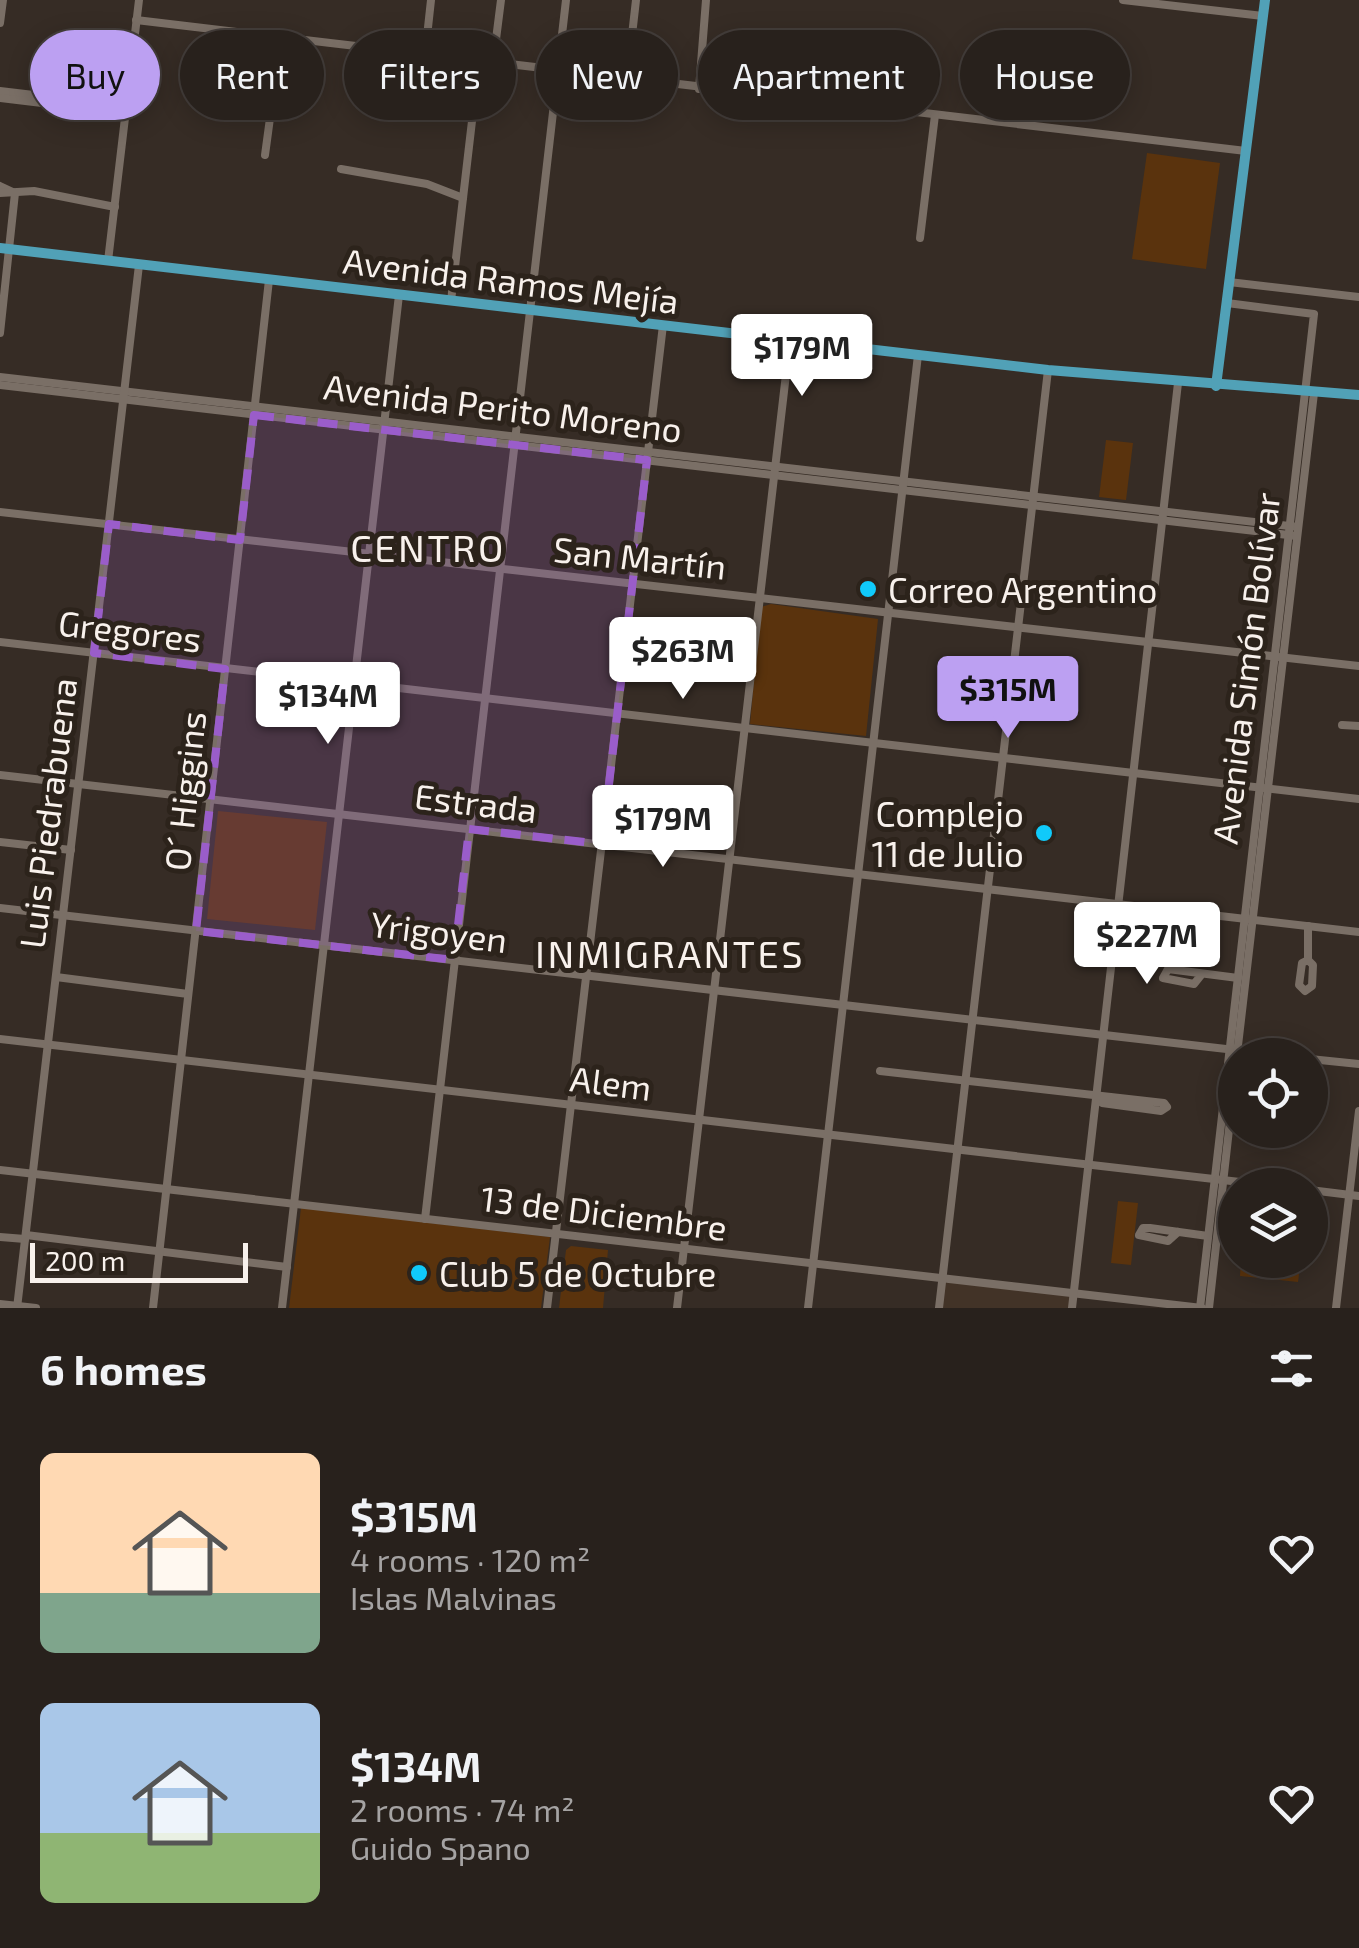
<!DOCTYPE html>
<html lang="en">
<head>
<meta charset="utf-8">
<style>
  :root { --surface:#28211c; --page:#302925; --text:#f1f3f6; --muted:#a5a3a3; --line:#443e3b; --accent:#bca0f2 }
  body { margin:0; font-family:"Exo 2",sans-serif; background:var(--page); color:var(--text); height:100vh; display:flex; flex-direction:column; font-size:38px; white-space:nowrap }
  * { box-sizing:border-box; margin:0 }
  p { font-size:32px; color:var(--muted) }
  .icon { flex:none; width:55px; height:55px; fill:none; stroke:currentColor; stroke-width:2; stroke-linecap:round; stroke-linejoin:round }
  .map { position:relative; height:1308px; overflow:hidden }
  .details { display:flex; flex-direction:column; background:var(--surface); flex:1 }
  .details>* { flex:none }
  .guide { position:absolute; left:30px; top:30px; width:1300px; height:90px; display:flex; gap:20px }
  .controls { position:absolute; left:1218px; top:1038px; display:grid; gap:20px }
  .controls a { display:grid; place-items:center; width:110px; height:110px; border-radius:50%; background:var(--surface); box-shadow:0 5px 25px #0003,0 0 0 2px var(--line); font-size:50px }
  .scale { position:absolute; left:30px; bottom:25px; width:218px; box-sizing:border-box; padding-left:10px; border:5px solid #f8f1ec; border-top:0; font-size:28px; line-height:35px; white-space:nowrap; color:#f8f1ec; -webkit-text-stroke:8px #2c231b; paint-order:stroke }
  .price { position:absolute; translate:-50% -85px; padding:0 22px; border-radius:10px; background:#fff; color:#222; font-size:32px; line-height:65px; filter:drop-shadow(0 2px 5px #0008) }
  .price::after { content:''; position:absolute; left:50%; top:60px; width:30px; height:22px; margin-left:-15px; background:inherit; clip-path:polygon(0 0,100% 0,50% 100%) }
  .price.current { background:var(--accent); color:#111 }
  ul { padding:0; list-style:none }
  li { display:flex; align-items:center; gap:30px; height:250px; padding:0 40px }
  li span { display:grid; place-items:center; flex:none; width:280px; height:200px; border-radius:15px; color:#555 }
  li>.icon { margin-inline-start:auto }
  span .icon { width:120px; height:120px; fill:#fffc; stroke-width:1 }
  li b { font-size:42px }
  h2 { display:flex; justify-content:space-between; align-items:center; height:120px; padding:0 40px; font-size:42px }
  .chip { padding:0 35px; border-radius:45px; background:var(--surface); box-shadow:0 5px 25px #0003,0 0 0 2px var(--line); font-size:35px; line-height:90px }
  .chip.current { background:var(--accent); color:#111 }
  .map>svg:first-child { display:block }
  .built { fill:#423327 }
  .green { fill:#5a330d }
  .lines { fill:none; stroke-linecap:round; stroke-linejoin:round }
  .minor { stroke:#7a6f66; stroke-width:8 }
  .major { stroke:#51a1b7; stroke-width:10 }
  .marked { fill:#9a5dca; fill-opacity:0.2; stroke:#9a5dca; stroke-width:8; stroke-dasharray:20 12; stroke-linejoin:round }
  .poi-dot { fill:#10cafa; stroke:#2c231b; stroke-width:4 }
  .labels { text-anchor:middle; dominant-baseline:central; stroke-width:10; stroke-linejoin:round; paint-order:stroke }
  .street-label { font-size:35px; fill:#f8f1ec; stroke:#2c231b }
  .poi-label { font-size:35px; fill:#f8f1ec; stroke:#2c231b; text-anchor:start }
  .neighbourhood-label { font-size:38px; letter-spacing:2.5px; fill:#f8f1ec; stroke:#2c231b }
</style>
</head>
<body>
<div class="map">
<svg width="1359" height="1308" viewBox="0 0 1359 1308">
  <rect width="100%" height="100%" fill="#362c25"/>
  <polygon class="built" points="943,1278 1074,1293 1072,1308 939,1308"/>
  <g class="green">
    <polygon points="1147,153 1220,163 1206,269 1132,259"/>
    <polygon points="1106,440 1133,443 1126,500 1099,497"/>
    <polygon points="771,604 878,619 866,736 750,724 761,607"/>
    <polygon points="218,811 327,822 315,930 207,919"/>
    <polygon points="1118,1201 1138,1203 1131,1265 1111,1263"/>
    <polygon points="301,1208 550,1237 541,1308 289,1308"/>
    <polygon points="571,1246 608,1250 603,1308 559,1308 566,1250"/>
    <polygon points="1241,1260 1301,1260 1298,1282 1240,1276"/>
  </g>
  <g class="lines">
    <g class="minor">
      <polyline points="1123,0 1263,16"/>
      <polyline points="136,20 1246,151"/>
      <polyline points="0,23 3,0"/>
      <polyline points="425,55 431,0"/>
      <polyline points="493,63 501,0"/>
      <polyline points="627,79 636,0"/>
      <polyline points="699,89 706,0"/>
      <polyline points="0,91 126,106"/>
      <polyline points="0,98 125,113"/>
      <polyline points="265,155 281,37"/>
      <polyline points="341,169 427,184 463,198"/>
      <polyline points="0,186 15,193 0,333"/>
      <polyline points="0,193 34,191 115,207"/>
      <polyline points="920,238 935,115"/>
      <polyline points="108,261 139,0"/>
      <polyline points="1229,282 1359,297"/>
      <polyline points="451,301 479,61"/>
      <polyline points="0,377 1298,527"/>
      <polyline points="0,385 1297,536"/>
      <polyline points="0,512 1359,666"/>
      <polyline points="0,642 1359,799"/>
      <polyline points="1342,725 1359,726"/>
      <polyline points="0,775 1359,932"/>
      <polyline points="0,842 71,850"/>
      <polyline points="0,908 1278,1055"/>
      <polyline points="1308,960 1313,965 1312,986 1305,991 1299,985 1302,963 1308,960 1308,926"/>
      <polyline points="1202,974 1194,984 1163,978 1168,969 1238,978"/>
      <polyline points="56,977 188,994"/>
      <polyline points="0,1039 1266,1185"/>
      <polyline points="1237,1054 1314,393"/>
      <polyline points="1310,1059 1359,1064"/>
      <polyline points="880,1071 1164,1103 1167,1107 1161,1111 1102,1103 1096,1098"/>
      <polyline points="0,1170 1202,1308"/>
      <polyline points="1310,1190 1359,1196"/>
      <polyline points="425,1219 566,0"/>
      <polyline points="1178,1232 1168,1241 1139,1235 1143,1228 1150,1228 1208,1236"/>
      <polyline points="26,1235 287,1267"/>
      <polyline points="0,1237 25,1239"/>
      <polyline points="0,1304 36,1308"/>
      <polyline points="17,1308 139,265"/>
      <polyline points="153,1308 269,280"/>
      <polyline points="282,1308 399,295"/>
      <polyline points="547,1308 663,325"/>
      <polyline points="677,1308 790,340"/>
      <polyline points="808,1308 918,355"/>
      <polyline points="939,1308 1048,370"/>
      <polyline points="1072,1308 1178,383"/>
      <polyline points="1200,1308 1314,314 1227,303"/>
      <polyline points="1209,1308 1235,1076"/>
      <polyline points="1336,1308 1359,1111"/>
    </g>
    <g class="major">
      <polyline points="0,248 1048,370 1359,395"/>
      <polyline points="1216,386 1265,0"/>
    </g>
  </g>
  <path class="marked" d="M254,415L647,460L602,844L469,829L454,960L196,931L225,669L94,653L109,524L240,540Z"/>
  <g class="poi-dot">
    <circle cx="868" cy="589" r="10"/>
    <circle cx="1044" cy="833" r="10"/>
    <circle cx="419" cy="1273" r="10"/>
  </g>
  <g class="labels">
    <g class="street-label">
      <text transform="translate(511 280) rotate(7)">Avenida Ramos Mejía</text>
      <text transform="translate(503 407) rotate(7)">Avenida Perito Moreno</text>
      <text transform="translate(640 557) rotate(6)">San Martín</text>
      <text transform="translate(130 630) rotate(7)">Gregores</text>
      <text transform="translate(1245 668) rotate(-83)">Avenida Simón Bolívar</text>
      <text transform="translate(184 791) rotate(-84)">O´ Higgins</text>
      <text transform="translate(476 802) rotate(7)">Estrada</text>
      <text transform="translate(47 813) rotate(-83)">Luis Piedrabuena</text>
      <text transform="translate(439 931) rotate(7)">Yrigoyen</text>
      <text transform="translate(611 1082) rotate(7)">Alem</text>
      <text transform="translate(604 1212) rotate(7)">13 de Diciembre</text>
    </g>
    <g class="poi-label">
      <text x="888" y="589">Correo Argentino</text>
      <text x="1024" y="813" text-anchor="end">Complejo<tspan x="1024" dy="40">11 de Julio</tspan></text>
      <text x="439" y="1273">Club 5 de Octubre</text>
    </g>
    <g class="neighbourhood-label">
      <text x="428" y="547">CENTRO</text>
      <text x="670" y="953">INMIGRANTES</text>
    </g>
  </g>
</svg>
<div class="controls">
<a><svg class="icon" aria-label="locate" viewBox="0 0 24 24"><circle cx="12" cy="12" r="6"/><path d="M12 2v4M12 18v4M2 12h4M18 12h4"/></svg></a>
<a><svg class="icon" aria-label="layers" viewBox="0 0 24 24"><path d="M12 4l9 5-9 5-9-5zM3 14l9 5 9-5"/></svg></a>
</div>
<div class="scale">200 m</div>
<b class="price" style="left:802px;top:399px">$179M</b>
<b class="price" style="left:683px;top:702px">$263M</b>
<b class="price current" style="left:1008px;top:741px">$315M</b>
<b class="price" style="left:328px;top:747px">$134M</b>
<b class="price" style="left:663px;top:870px">$179M</b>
<b class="price" style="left:1147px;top:987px">$227M</b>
<div class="guide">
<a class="chip current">Buy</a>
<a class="chip">Rent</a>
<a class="chip">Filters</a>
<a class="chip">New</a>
<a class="chip">Apartment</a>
<a class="chip">House</a>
</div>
</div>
<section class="details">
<h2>6 homes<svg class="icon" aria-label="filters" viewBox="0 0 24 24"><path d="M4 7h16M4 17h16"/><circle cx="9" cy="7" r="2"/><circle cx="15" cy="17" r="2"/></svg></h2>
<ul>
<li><span style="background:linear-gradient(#ffd9b3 70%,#7fa58c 0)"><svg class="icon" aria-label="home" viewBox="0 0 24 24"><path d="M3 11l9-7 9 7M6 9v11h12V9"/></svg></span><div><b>$315M</b><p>4 rooms · 120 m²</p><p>Islas Malvinas</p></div><svg class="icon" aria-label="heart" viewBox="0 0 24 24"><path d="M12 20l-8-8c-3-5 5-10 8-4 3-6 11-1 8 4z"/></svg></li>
<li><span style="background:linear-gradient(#a9c7e8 65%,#8fb573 0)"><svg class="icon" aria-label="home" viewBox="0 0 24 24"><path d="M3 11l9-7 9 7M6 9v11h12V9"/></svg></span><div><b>$134M</b><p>2 rooms · 74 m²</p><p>Guido Spano</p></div><svg class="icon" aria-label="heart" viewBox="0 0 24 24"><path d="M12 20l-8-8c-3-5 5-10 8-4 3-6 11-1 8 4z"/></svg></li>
</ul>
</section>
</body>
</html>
